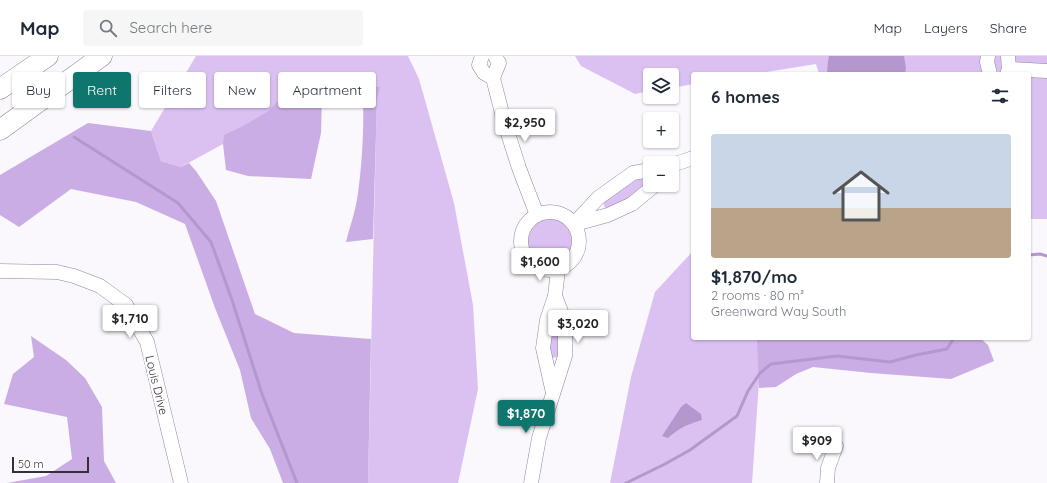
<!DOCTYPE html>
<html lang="en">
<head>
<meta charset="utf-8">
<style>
  :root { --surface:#fff; --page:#f6f6f7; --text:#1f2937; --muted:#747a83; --line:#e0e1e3; --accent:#0f766e }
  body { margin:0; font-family:Quicksand,sans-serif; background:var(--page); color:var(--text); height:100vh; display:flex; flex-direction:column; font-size:15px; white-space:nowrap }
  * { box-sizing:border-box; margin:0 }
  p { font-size:13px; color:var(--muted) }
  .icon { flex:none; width:22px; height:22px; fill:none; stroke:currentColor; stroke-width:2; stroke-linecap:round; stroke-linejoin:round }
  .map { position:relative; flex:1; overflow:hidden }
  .panel { position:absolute; left:691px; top:16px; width:340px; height:268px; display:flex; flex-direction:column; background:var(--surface); border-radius:4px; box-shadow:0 1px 3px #0004 }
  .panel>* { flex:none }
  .top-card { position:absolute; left:12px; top:16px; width:380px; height:36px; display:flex; gap:8px }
  .buttons { position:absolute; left:643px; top:12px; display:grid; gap:8px }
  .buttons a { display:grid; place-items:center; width:36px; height:36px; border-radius:4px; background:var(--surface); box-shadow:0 1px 3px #0004; font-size:20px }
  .scale { position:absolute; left:12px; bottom:10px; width:77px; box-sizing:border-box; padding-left:4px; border:2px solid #342f39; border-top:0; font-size:11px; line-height:14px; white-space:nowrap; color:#342f39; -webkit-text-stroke:3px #fff; paint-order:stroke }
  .price { position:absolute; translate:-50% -34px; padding:0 9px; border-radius:4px; background:#fff; color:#222; font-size:13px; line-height:26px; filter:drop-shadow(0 1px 2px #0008) }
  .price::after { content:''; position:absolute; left:50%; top:24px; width:12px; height:9px; margin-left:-6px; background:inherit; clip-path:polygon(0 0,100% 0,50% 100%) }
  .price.active { background:var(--accent); color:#fff }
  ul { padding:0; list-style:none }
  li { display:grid; align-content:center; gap:8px; height:212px; padding:0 20px }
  li span { display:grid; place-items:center; height:124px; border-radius:4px; color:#555 }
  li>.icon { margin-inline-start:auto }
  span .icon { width:72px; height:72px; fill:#fffc; stroke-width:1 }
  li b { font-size:17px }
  h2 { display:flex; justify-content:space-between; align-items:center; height:48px; padding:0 20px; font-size:17px }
  .chip { padding:0 14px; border-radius:4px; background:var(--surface); box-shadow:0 1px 3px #0004; font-size:14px; line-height:36px }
  .chip.active { background:var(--accent); color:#fff }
  header { display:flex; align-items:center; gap:24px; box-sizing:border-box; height:56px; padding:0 20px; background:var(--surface); border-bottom:1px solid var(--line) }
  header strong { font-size:19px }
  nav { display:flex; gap:22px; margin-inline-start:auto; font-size:14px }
  .search { width:280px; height:36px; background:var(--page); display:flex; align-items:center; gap:10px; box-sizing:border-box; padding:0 14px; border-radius:4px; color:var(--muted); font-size:15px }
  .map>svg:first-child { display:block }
  .green { fill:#dac1f2 }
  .forest { fill:#caade4 }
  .water { fill:#b498cd }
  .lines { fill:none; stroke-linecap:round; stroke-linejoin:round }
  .stream { stroke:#b498cd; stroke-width:3 }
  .minor-casing { stroke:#90849c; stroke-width:15 }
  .highway-casing { stroke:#90849c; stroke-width:21 }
  .minor { stroke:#fff; stroke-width:14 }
  .highway { stroke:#fff; stroke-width:20 }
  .labels { text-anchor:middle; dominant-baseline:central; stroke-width:4; stroke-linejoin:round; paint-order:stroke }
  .street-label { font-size:12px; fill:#342f39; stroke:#fff }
</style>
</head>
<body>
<header>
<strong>Map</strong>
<div class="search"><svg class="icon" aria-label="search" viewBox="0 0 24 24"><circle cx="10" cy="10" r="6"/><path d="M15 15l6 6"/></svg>Search here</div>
<nav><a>Map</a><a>Layers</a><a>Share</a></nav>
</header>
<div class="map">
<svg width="1047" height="427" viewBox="0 0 1047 427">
  <rect width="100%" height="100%" fill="#faf7fd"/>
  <g class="green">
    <polygon points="196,0 408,0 419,23 454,147 473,249 478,333 458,427 368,427 377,35 320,35 181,111 161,105 151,75"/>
    <polygon points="575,0 1047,0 1047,163 1029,163 1029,18 819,18 816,8 754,18 693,18 693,28 672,32 672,19 650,19 650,35 635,38 581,10"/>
    <polygon points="650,117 650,129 640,138 606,153 604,150 603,146 633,123"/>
    <circle cx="550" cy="184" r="23"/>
    <polygon points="693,195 693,282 762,282 752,427 610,427 631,321 655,236"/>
    <polygon points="558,252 560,298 557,301 552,302 548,277"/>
  </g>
  <g class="forest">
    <path d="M314,29L380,31L377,42L373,183L346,186C350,170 356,154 358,137C362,108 364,74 363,44L322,40L321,77L311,123L248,120L226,114L223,88L224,79L243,70L267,56L281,42Z"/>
    <polygon points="88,67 151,75 161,105 181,111 189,107 196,115 216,145 255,258 294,277 371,283 368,427 283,427 270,393 251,362 240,314 215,252 185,168 136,146 71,133 19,171 0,159 0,119"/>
    <polygon points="31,280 66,304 85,322 102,351 104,405 116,427 7,427 46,420 72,403 67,361 4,348 13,318 34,301"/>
    <polygon points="757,282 980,282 988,289 994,305 951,323 871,317 813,311 796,318 776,331 759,332"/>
  </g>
  <g class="water">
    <polygon points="829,0 904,0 906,12 905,18 827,18 828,5"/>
    <path d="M686,347L701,358L702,364C686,369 681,371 668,382L662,380L681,351Z"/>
  </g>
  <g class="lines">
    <g class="stream">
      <polyline points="74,81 178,147 211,186 232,244 262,338 297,427"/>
      <polyline points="1029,199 1040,198 1047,200"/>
      <polyline points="626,427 665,408 690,394 737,360 748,335 760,317 771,308 837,300 890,306 916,299 947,293 954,282"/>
    </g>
    <defs>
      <g id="minor">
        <polyline points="482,0 479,9 484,17 493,22"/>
        <polyline points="495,0 499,7 493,22 504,65 519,112 537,159"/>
        <polyline points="988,0 987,6 990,18"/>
        <polyline points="1009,13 1047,15"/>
        <polyline points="1007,18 1009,13 1008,0"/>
        <polyline points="672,109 693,102"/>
        <circle cx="550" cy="185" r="29"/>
        <polyline points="574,168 598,142 633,117 650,114"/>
        <polyline points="575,168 608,159 632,148 655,129"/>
        <polyline points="0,215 57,216 74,220 100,230 126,249 147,286 181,427"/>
        <polyline points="553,337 543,292 547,264 555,240 558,214"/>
        <polyline points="531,427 539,382 565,300 565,266 555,240"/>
        <polyline points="827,427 828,412 836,390"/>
      </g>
      <g id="highway">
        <polyline points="0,33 48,0"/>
        <polyline points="0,74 102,0"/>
      </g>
    </defs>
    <use href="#minor" class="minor-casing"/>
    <use href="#highway" class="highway-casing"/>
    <use href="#minor" class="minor"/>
    <use href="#highway" class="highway"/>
  </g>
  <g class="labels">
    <g class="street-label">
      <text transform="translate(157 329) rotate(76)">Louis Drive</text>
    </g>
  </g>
</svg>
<div class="buttons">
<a><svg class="icon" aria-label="layers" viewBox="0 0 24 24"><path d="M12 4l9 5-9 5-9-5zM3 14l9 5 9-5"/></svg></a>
<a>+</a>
<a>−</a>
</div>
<div class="scale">50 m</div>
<b class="price" style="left:525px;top:87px">$2,950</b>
<b class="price" style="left:540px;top:226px">$1,600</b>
<b class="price" style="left:130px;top:283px">$1,710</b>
<b class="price" style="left:578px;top:288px">$3,020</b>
<b class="price active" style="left:526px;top:378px">$1,870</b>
<b class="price" style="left:817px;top:405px">$909</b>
<div class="top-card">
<a class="chip">Buy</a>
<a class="chip active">Rent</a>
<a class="chip">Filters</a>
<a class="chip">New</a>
<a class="chip">Apartment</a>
</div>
<section class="panel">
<h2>6 homes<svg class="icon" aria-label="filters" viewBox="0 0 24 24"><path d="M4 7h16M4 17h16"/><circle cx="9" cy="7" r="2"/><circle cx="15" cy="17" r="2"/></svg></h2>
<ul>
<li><span style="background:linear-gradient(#c9d6e8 60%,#b9a48a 0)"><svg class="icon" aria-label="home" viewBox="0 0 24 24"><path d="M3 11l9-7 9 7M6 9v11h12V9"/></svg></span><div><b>$1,870/mo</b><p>2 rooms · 80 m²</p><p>Greenward Way South</p></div></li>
</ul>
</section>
</div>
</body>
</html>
